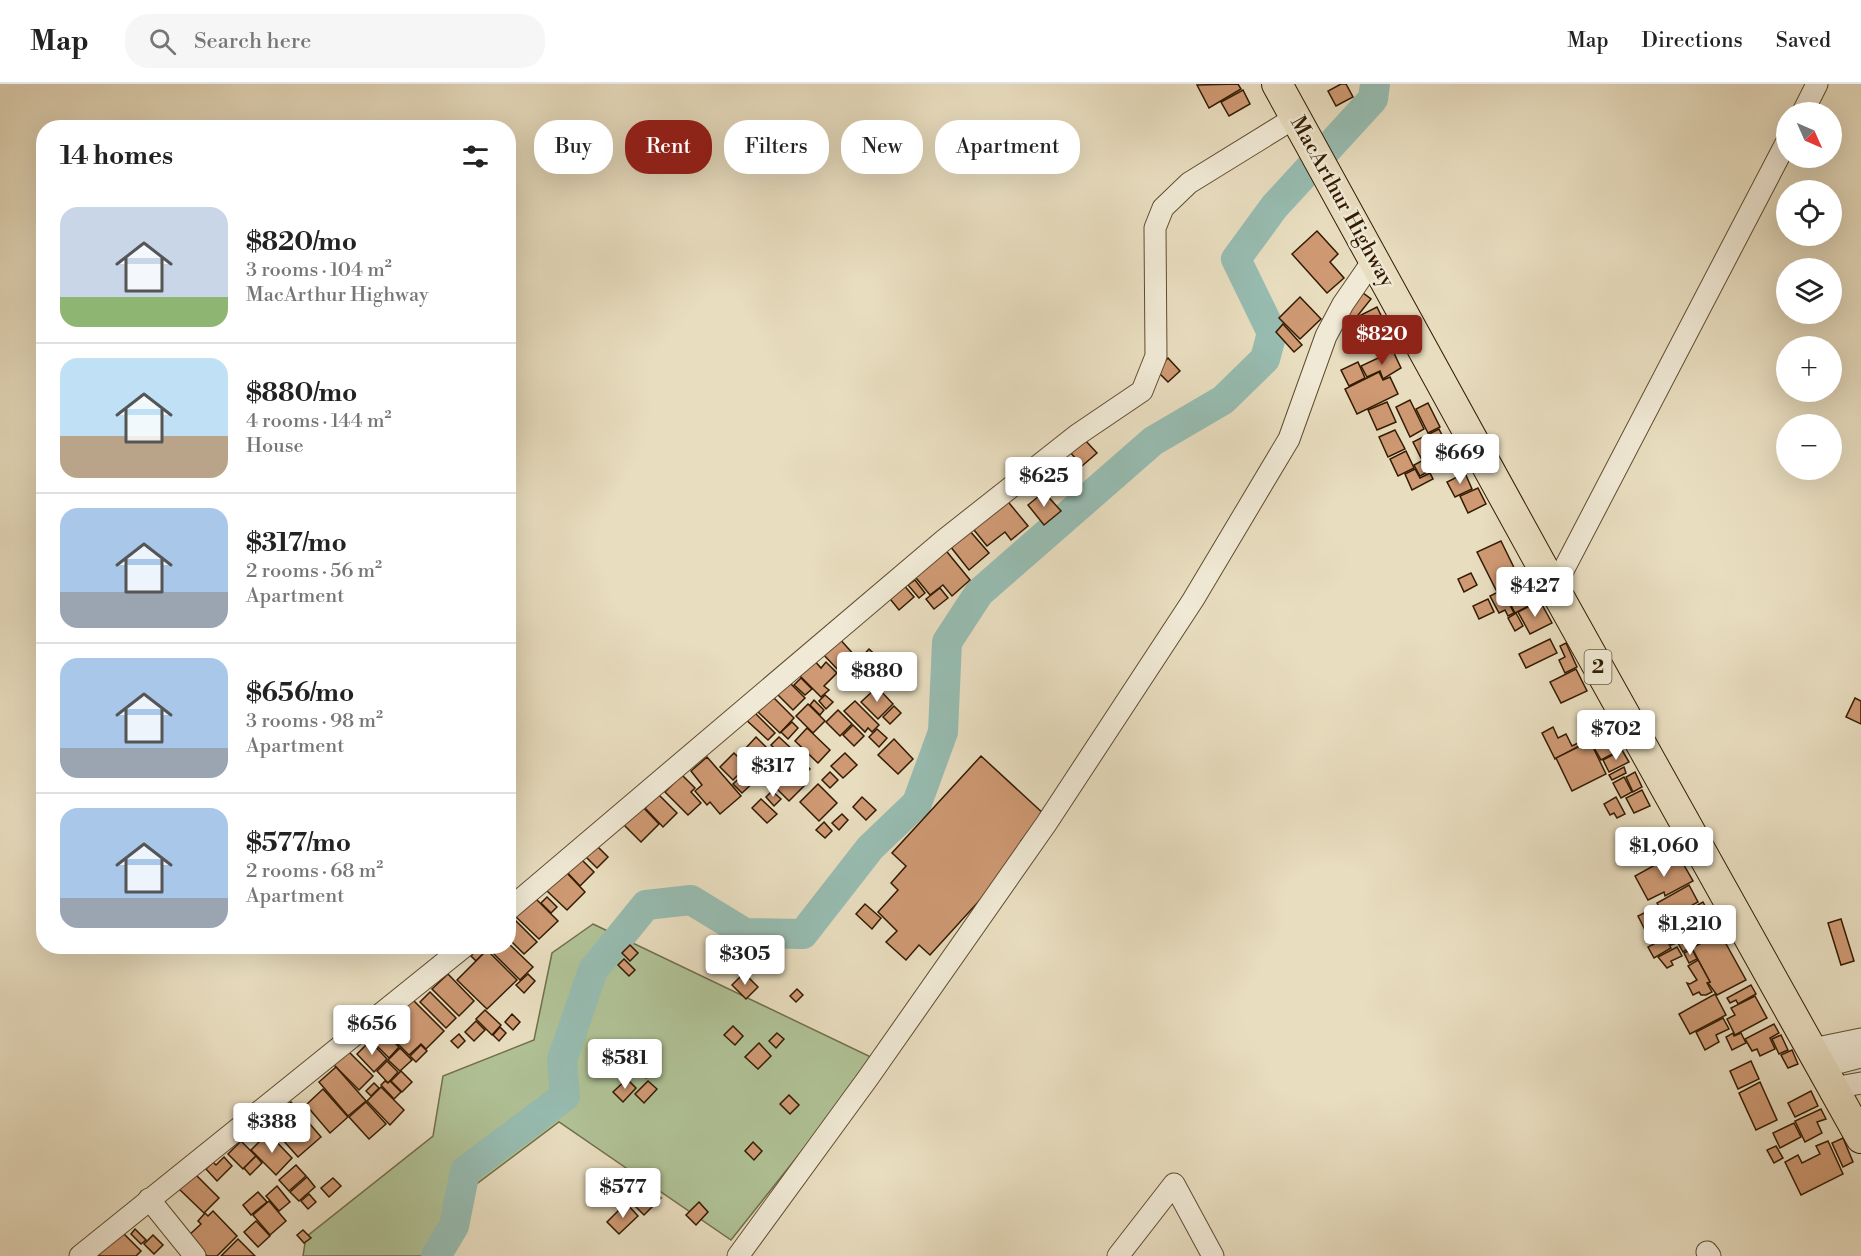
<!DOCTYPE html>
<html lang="en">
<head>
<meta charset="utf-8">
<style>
  :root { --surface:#fff; --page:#f6f6f6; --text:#222; --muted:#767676; --line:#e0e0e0; --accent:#8f2418 }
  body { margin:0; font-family:"Libre Bodoni",serif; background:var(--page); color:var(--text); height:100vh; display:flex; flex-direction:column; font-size:22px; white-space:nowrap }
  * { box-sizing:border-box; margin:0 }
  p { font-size:20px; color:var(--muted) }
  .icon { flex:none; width:33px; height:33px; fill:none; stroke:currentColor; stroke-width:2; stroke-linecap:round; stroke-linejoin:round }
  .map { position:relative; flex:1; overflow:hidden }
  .panel { position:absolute; left:36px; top:36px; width:480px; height:834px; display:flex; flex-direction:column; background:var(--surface); border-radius:24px; box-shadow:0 6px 24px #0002 }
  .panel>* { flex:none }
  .guide { position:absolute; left:534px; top:36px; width:570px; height:54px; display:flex; gap:12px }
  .needle { width:39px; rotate:135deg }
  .buttons { position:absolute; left:1776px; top:18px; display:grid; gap:12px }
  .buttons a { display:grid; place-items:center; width:66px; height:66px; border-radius:50%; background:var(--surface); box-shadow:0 6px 24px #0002; font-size:30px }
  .price { position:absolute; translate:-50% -51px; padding:0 14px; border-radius:6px; background:#fff; color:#222; font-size:20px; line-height:39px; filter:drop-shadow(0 2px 3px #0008) }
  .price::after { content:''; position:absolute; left:50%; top:36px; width:18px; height:14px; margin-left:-9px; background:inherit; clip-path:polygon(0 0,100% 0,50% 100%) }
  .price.current { background:var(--accent); color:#fff }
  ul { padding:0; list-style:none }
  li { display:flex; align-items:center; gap:18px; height:150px; padding:0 24px }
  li+li { border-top:2px solid var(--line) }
  li span { display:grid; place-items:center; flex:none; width:168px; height:120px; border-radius:18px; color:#555 }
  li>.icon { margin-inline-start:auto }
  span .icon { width:72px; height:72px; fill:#fffc; stroke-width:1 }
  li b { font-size:26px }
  h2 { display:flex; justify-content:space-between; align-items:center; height:72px; padding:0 24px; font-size:26px }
  .pill { padding:0 21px; border-radius:24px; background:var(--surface); box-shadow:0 6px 24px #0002; font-size:21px; line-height:54px }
  .pill.current { background:var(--accent); color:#fff }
  header { display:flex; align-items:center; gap:36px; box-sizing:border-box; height:84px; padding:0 30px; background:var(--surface); border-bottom:2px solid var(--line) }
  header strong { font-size:28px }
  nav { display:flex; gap:33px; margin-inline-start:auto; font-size:21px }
  .search { width:420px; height:54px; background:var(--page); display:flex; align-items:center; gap:15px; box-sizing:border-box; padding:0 21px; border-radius:24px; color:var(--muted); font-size:22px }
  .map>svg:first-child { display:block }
  .green { fill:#b0c296; stroke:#726e4b; stroke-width:1.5 }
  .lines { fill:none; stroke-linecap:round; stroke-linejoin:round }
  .river { stroke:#97bcb1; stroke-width:30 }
  .building { fill:#ce9973; stroke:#331b00; stroke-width:1.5 }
  .minor-casing { stroke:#604c30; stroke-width:23 }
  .highway-casing { stroke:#331b00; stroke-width:32 }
  .minor { stroke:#f0e9d5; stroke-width:21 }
  .highway { stroke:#e8ddbf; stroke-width:30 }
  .labels { text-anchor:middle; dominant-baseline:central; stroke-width:5; stroke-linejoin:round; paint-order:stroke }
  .shield { fill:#f0e9d5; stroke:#6c5940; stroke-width:1.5 }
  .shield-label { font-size:20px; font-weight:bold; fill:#331b00 }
  .street-label { font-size:21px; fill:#331b00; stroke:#f0e9d5 }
</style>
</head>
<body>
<header>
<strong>Map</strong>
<div class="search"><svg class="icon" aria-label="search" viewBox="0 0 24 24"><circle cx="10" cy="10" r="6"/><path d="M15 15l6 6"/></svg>Search here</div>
<nav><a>Map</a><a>Directions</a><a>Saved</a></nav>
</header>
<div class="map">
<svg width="1861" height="1172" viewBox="0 0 1861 1172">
  <rect width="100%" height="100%" fill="#e8ddbf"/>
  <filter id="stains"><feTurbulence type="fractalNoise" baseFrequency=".00333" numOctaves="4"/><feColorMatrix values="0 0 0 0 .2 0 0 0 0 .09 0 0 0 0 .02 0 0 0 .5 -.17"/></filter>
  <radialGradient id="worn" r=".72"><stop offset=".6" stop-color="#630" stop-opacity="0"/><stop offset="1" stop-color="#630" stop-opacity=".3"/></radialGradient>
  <polygon class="green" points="593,840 875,975 731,1156 559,1038 474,1102 467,1141 451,1172 303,1172 306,1153 433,1052 443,992 534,956 552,869"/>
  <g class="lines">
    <polyline class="river" points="436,1172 454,1142 465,1087 565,1012 562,976 593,886 646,821 691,816 745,849 803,850 870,764 917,719 943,648 947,558 979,509 1153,357 1223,316 1265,275 1272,249 1236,175 1274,123 1373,15 1375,0"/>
  </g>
  <g class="building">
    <polygon points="1238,0 1241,5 1209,24 1197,1"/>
    <polygon points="1341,0 1346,0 1353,13 1336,22 1328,7"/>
    <polygon points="1243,6 1250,20 1229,32 1221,18"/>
    <polygon points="1317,147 1338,170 1330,178 1344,194 1327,209 1292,170"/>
    <polygon points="1359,206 1371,215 1351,240 1339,230"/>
    <polygon points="1300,213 1321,235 1300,255 1279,234"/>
    <polygon points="1377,223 1389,248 1371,257 1359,232"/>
    <polygon points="1283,240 1302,261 1294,268 1276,248"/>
    <polygon points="1393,267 1401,284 1383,295 1380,287 1367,293 1361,282"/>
    <polygon points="1168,274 1180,287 1168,298 1156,286"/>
    <polygon points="1358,278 1365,294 1349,302 1341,286"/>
    <polygon points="1379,288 1383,296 1390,293 1398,310 1357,330 1345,305"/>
    <polygon points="1410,316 1424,345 1410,353 1396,323"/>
    <polygon points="1387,318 1396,338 1377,346 1368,326"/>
    <polygon points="1428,319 1440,343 1428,349 1416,325"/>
    <polygon points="1439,345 1448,363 1422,376 1413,358"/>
    <polygon points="1395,346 1405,365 1388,373 1379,353"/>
    <polygon points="1084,355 1097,369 1082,382 1070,368"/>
    <polygon points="1406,367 1414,384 1398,392 1390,375"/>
    <polygon points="1429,373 1435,384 1420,392 1414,381"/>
    <polygon points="1415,385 1420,394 1430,389 1433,395 1412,406 1405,390"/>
    <polygon points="1465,389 1472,405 1455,413 1447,398"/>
    <polygon points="1478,404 1486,420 1468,429 1460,412"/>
    <polygon points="1044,408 1061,427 1044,441 1028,421"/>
    <polygon points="1005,414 1028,442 1011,456 1005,448 987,462 970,441"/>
    <polygon points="969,446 989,469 969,486 950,462"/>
    <polygon points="1501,457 1520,496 1497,508 1477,468"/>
    <polygon points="943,463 970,496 952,512 943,501 930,511 912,489"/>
    <polygon points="1471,489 1477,501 1464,508 1458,495"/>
    <polygon points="1526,494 1538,517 1515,529 1503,506"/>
    <polygon points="915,496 925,509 919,514 908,501"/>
    <polygon points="902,499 914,513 899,526 887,511"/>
    <polygon points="940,504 948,514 934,525 926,515"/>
    <polygon points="1502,506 1514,529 1508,532 1505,526 1499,529 1490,512"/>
    <polygon points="1488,515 1494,528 1479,535 1473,522"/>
    <polygon points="1540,517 1552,539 1530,550 1518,528"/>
    <polygon points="1516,529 1523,542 1515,547 1508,534"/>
    <polygon points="837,552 856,573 840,588 821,568"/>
    <polygon points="1550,555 1557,569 1526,584 1519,570"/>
    <polygon points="1566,559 1577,583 1565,589 1559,576 1565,573 1560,562"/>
    <polygon points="869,565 885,580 871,593 856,579"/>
    <polygon points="813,575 821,584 826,578 837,589 824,602 829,606 821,613 798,590"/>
    <polygon points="1576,585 1587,607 1561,619 1550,598"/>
    <polygon points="801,594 812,605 805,611 794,601"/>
    <polygon points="788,597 805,614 793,626 776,609"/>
    <polygon points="877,603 893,620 878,635 861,618"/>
    <polygon points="825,611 833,618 826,625 819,617"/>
    <polygon points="773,613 794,634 780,649 758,628"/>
    <polygon points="1855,614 1861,617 1861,640 1846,633"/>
    <polygon points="814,616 824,626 820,631 810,621"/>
    <polygon points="855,617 879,641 872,648 868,644 865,648 844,627"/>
    <polygon points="808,620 825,637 813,649 796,632"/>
    <polygon points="894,622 901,629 890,640 883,633"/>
    <polygon points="752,626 775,649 768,656 744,634"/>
    <polygon points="838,626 852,640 840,652 826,638"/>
    <polygon points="1598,635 1606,650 1586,659 1579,644"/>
    <polygon points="792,638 798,644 788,655 781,648"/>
    <polygon points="853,641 864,652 854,662 843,651"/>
    <polygon points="1553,643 1558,654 1566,650 1572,662 1584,656 1585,659 1555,675 1542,649"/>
    <polygon points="807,644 830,666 818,679 795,657"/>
    <polygon points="877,645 887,654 879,663 869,653"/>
    <polygon points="1613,647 1622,665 1601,676 1591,659"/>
    <polygon points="756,653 775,672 764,684 745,665"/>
    <polygon points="779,653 794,667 785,675 771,661"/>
    <polygon points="894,655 913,675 898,690 878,671"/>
    <polygon points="1590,657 1606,690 1572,707 1556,674"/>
    <polygon points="1622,666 1629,678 1609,688 1603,676"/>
    <polygon points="734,669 747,682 733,696 720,683"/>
    <polygon points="845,669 857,681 843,694 831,682"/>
    <polygon points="981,672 1045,731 1021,757 1028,763 930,871 919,861 906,876 886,858 897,847 878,828 898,806 891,799 906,782 892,769"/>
    <polygon points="707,673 741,712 720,730 710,718 707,721 695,707 702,701 691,687"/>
    <polygon points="799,674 810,685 801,694 790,683"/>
    <polygon points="783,680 805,701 789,717 768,696"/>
    <polygon points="1624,683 1626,689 1612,696 1609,691"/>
    <polygon points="748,686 757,695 742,709 733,700"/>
    <polygon points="830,688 838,696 830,704 822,696"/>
    <polygon points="1635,688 1642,703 1633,708 1626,693"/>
    <polygon points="682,691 695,704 691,708 701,719 688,731 665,708"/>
    <polygon points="1624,693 1632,708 1621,714 1613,699"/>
    <polygon points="818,700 837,719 819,737 800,718"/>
    <polygon points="1642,706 1650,722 1634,729 1626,714"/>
    <polygon points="772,707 781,715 774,722 766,713"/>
    <polygon points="659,711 677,729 663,743 645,724"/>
    <polygon points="862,713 876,726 866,736 853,723"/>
    <polygon points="1616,713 1625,730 1617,734 1614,729 1610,731 1604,720"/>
    <polygon points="761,715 777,730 767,739 752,724"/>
    <polygon points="640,720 659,740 641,758 621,738"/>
    <polygon points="842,730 848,736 839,746 832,739"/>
    <polygon points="824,738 832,747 825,754 816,746"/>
    <polygon points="597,762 608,773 597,784 586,773"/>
    <polygon points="1673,771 1677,778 1681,776 1693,797 1665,812 1664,808 1648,816 1635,792"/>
    <polygon points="579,773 594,788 580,802 565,786"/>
    <polygon points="565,787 585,808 567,826 546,806"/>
    <polygon points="1689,801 1698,818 1669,834 1667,830 1664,832 1657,819"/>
    <polygon points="534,813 558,837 539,855 515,832"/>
    <polygon points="547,813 557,823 551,829 541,819"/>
    <polygon points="1703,818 1712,835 1689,848 1690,851 1680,857 1669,837"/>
    <polygon points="865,820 881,834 872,845 856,830"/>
    <polygon points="1660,827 1679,858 1671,861 1654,831"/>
    <polygon points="1646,828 1651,842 1646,848 1638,832"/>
    <polygon points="1841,835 1854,877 1841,881 1828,839"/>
    <polygon points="516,837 537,858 524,870 508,854 508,845"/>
    <polygon points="1713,838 1719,848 1698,860 1692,850"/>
    <polygon points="1657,839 1662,848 1651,854 1648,847"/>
    <polygon points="1720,849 1746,896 1717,911 1708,899 1710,898 1692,864"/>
    <polygon points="1663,850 1671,864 1654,874 1648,863 1654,860 1652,856"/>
    <polygon points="1691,851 1696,860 1683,868 1678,859"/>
    <polygon points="508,859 533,883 520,896 489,865 508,862"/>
    <polygon points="630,861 638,869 630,877 622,869"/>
    <polygon points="480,862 487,866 476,877 471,872"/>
    <polygon points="1677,863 1682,872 1671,877 1673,881 1667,884 1658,873"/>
    <polygon points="1692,865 1697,875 1689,879 1684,869"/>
    <polygon points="487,866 517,896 487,925 457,896"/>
    <polygon points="624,875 635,886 629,892 618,881"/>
    <polygon points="1698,876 1710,898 1707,899 1712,908 1706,911 1701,911 1699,908 1693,911 1687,899 1690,900 1697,896 1688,882"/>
    <polygon points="744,889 758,903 746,915 732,901"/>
    <polygon points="448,890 474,917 459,932 432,905"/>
    <polygon points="528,890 535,897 524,909 516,901"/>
    <polygon points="1751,901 1756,910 1738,920 1736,916 1730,919 1727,914"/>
    <polygon points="797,905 803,911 796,918 790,912"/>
    <polygon points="430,908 456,934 446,944 420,918"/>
    <polygon points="1715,910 1726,931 1690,950 1679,930"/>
    <polygon points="1755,912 1767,934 1735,951 1727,935 1735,931 1731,924"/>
    <polygon points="413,916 444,947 426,965 421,960 409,971 383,945"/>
    <polygon points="485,926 501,941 492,951 476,935"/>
    <polygon points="512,930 520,938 513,946 505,938"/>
    <polygon points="1723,934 1729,945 1716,951 1719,958 1705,966 1696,948"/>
    <polygon points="476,937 485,946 474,957 465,948"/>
    <polygon points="1774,940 1779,949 1770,954 1775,965 1760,972 1757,965 1752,967 1745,955"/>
    <polygon points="733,942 743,952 735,961 724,951"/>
    <polygon points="500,943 506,949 499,957 493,951"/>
    <polygon points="385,949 399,963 389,974 374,959"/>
    <polygon points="777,949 784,955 776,964 769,957"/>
    <polygon points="1733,949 1734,952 1741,949 1746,959 1732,966 1726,953"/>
    <polygon points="459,950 465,957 458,964 451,957"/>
    <polygon points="1781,951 1788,966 1779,970 1772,955"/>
    <polygon points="370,957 387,975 374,988 357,970"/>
    <polygon points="759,959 771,972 758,985 745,973"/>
    <polygon points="421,961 427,967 416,978 410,972"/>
    <polygon points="343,962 373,992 359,1006 329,976"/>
    <polygon points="400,964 412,976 400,987 388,976"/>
    <polygon points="1792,966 1798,980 1788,984 1781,971"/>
    <polygon points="646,968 659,981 646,994 633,981"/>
    <polygon points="387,977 398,988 388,999 377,987"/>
    <polygon points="1751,977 1759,995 1738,1005 1730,987"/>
    <polygon points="336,983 366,1017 348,1032 319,998"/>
    <polygon points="401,987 412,998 402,1008 391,997"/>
    <polygon points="627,995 636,1004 623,1018 613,1008"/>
    <polygon points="385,997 388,999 390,997 401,1008 394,1015 381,1001"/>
    <polygon points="648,997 657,1005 644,1019 635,1010"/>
    <polygon points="1760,998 1777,1036 1756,1046 1739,1009"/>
    <polygon points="374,999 379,1004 371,1012 366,1007"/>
    <polygon points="381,1003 404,1026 390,1041 367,1017"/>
    <polygon points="323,1005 348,1033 330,1049 306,1021"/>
    <polygon points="1811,1007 1818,1022 1795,1033 1788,1019"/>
    <polygon points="789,1011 799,1021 790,1030 780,1020"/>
    <polygon points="291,1018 321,1053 298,1073 267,1038"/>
    <polygon points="366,1018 386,1040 369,1055 349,1033"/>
    <polygon points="1821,1025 1826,1035 1817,1038 1822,1049 1805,1058 1795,1037"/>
    <polygon points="1794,1039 1801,1053 1780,1064 1773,1049"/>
    <polygon points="268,1049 292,1074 276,1091 251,1066"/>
    <polygon points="1843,1054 1853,1078 1843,1083 1832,1059"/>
    <polygon points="241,1057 256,1072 243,1085 228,1070"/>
    <polygon points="1828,1057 1843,1090 1801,1111 1785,1078 1798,1071 1802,1079 1820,1070 1816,1062"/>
    <polygon points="753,1058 762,1067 754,1076 745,1067"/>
    <polygon points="1776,1062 1783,1074 1774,1079 1767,1066"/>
    <polygon points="256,1072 262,1079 250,1091 244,1084"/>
    <polygon points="224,1073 232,1082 217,1097 206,1085 213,1078 216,1081"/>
    <polygon points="296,1081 306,1092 289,1107 279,1096"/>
    <polygon points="193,1088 219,1114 204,1129 178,1104"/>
    <polygon points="307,1093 315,1103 299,1117 290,1108"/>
    <polygon points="333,1094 341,1102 329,1113 321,1104"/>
    <polygon points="647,1100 661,1114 644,1131 630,1117"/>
    <polygon points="277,1102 290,1118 279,1127 266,1112"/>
    <polygon points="258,1108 267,1118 251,1131 243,1121"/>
    <polygon points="309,1110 316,1118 308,1125 301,1117"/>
    <polygon points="269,1117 286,1137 270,1151 253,1131"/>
    <polygon points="699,1118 708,1128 696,1141 686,1131"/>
    <polygon points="626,1119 638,1132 619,1150 607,1138"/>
    <polygon points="213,1127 237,1152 217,1172 207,1172 188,1152 201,1140 198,1137 205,1129 208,1132"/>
    <polygon points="256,1137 270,1152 258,1163 244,1148"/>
    <polygon points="117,1143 141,1167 136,1172 100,1172 94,1166"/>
    <polygon points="135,1145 146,1156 141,1160 131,1150"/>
    <polygon points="303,1146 311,1154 304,1159 297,1151"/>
    <polygon points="153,1151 163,1161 154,1170 144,1160"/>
    <polygon points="238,1155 255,1172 221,1172"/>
  </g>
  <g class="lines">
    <defs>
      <g id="minor">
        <polyline points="1803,28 1817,0"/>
        <polyline points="1554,504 1786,59"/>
        <polyline points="508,826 944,456 1077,351 1142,307 1156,272 1155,144 1163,124 1189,99 1296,33"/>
        <polyline points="1812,965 1861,955"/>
        <polyline points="1822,983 1861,973"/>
        <polyline points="1833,1004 1861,999"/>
        <polyline points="149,1115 195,1172"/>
        <polyline points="1707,1168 1710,1172"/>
        <polyline points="80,1172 465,862"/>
        <polyline points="738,1172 868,994 1046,740 1193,516 1289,355 1326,252 1343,220 1374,175"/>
        <polyline points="1118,1172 1174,1100 1213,1172"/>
      </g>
      <polyline id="highway" points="1277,0 1554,504 1861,1054"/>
    </defs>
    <use href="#minor" class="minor-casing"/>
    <use href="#highway" class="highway-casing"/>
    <use href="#minor" class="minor"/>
    <use href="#highway" class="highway"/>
  </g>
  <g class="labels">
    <rect class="shield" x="1584.5" y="566" width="27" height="34" rx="4.5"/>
    <g class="shield-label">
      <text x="1598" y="583">2</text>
    </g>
    <g class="street-label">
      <text transform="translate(1342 118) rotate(61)">MacArthur Highway</text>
    </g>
  </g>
  <rect width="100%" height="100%" filter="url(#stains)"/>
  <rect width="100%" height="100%" fill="url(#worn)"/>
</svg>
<div class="buttons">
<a><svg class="needle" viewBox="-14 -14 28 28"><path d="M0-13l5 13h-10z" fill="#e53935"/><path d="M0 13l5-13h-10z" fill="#767676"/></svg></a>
<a><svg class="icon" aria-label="locate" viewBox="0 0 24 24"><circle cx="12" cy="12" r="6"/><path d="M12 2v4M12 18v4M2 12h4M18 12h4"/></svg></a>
<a><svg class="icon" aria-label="layers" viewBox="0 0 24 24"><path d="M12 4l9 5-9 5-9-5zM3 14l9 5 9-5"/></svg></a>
<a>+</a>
<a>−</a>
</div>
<b class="price current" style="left:1382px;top:282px">$820</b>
<b class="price" style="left:1460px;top:401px">$669</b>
<b class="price" style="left:1044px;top:424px">$625</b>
<b class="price" style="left:1535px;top:534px">$427</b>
<b class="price" style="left:877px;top:619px">$880</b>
<b class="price" style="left:1616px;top:677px">$702</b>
<b class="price" style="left:773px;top:714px">$317</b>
<b class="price" style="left:1664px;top:794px">$1,060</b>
<b class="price" style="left:1690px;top:872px">$1,210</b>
<b class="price" style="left:745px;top:902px">$305</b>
<b class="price" style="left:372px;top:972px">$656</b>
<b class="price" style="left:625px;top:1006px">$581</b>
<b class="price" style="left:272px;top:1070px">$388</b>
<b class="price" style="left:623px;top:1135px">$577</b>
<div class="guide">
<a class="pill">Buy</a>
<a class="pill current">Rent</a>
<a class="pill">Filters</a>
<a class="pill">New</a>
<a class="pill">Apartment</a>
</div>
<section class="panel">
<h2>14 homes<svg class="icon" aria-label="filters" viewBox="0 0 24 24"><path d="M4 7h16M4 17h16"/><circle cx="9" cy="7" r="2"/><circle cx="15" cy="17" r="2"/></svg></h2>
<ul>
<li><span style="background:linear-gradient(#c9d6e8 75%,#8fb573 0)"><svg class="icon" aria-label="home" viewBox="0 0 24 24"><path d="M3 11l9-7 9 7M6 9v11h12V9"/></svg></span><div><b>$820/mo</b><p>3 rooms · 104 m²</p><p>MacArthur Highway</p></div></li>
<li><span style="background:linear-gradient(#bfe0f5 65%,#b9a48a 0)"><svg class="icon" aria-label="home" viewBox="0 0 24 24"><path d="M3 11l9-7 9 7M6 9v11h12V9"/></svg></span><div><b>$880/mo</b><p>4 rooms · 144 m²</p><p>House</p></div></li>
<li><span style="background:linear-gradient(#a9c7e8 70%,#9aa5b1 0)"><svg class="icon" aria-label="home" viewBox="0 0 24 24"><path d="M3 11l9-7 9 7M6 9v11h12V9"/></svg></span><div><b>$317/mo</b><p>2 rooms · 56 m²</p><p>Apartment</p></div></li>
<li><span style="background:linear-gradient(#a9c7e8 75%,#9aa5b1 0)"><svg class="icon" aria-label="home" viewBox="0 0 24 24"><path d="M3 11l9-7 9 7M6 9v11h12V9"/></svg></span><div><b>$656/mo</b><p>3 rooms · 98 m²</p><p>Apartment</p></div></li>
<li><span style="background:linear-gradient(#a9c7e8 75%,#9aa5b1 0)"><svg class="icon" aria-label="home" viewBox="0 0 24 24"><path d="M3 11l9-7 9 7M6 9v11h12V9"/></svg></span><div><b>$577/mo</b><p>2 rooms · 68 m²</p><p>Apartment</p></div></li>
</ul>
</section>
</div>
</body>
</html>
